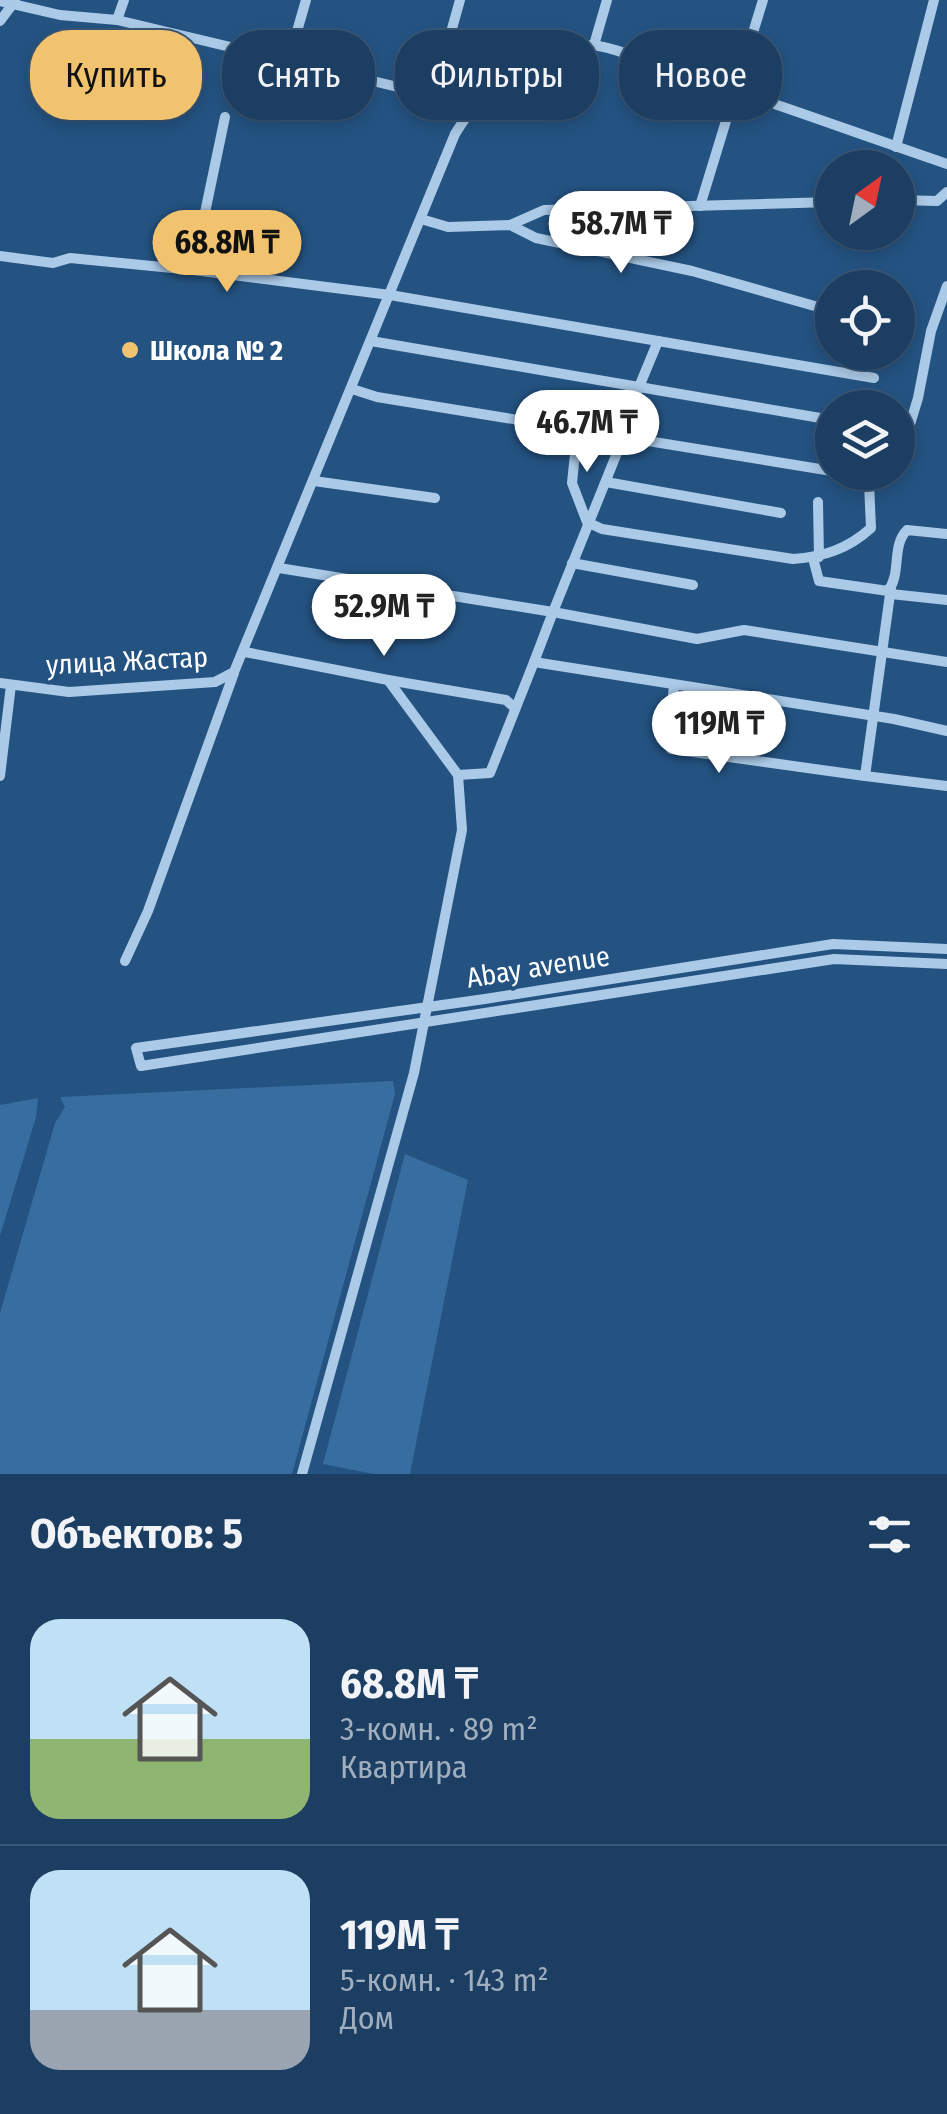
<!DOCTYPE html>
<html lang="ru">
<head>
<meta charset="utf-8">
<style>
  :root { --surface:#1b3e62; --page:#28496b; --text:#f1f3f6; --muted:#a0aebe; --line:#395777; --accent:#f2c36e }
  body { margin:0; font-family:"Fira Sans Condensed",sans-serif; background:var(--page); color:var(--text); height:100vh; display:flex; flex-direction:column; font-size:38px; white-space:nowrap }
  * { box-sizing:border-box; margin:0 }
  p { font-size:32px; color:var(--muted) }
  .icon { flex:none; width:55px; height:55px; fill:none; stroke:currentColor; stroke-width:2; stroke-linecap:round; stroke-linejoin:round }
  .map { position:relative; height:1474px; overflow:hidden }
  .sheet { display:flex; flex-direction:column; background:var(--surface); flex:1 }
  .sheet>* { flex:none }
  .top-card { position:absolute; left:30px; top:30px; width:888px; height:90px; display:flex; gap:20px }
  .needle { width:65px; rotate:33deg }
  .tools { position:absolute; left:815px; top:150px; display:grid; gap:20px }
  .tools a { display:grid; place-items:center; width:100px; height:100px; border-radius:50%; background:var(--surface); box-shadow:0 5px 15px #0003,0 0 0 2px var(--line); font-size:50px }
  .price { position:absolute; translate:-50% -85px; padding:0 22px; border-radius:35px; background:#fff; color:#222; font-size:32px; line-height:65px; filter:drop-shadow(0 2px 5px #0008) }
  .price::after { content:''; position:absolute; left:50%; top:60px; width:30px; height:22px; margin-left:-15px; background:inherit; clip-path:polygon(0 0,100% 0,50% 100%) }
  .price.active { background:var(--accent); color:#111 }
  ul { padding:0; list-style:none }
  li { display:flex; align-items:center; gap:30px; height:250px; padding:0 30px }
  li+li { border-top:2px solid var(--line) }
  li span { display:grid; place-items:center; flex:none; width:280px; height:200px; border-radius:30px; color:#555 }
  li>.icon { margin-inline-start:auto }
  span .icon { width:120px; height:120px; fill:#fffc; stroke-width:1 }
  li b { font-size:42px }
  h2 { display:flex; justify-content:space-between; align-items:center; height:120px; padding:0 30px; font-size:42px }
  .chip { padding:0 35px; border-radius:40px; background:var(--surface); box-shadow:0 5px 15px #0003,0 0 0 2px var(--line); font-size:35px; line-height:90px }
  .chip.active { background:var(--accent); color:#111 }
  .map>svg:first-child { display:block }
  .green { fill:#386d9f }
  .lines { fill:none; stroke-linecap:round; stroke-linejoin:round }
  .minor { stroke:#abcae7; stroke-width:10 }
  .poi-dot { fill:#f2c36e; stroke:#245382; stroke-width:4 }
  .labels { text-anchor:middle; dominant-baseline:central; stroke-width:8; stroke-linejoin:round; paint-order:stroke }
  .poi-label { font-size:28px; font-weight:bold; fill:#fff; stroke:#245382; text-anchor:start }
  .street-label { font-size:28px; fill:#fff; stroke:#245382 }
</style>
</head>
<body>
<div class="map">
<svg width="947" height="1474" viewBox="0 0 947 1474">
  <rect width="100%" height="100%" fill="#245382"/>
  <g class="green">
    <polygon points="393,1081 395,1094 292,1474 0,1474 0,1313 55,1123 65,1107 60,1097"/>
    <polygon points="38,1098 36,1117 0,1236 0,1105"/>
    <polygon points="405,1154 468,1180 410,1474 374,1474 323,1464"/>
  </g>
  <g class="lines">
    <g class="minor">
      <polyline points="460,0 446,50 450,54 504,72"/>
      <polyline points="0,1 60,15 117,20 473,105"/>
      <polyline points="117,20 124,0"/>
      <polyline points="0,21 15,1"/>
      <polyline points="594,45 607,0"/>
      <polyline points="289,59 306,0"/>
      <polyline points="896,147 934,0"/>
      <polyline points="898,200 937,201 947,192"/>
      <polyline points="700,206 763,0"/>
      <polyline points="421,219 448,227 510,225 536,238 692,271 832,311"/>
      <polyline points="510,225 544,210 832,202"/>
      <polyline points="0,256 53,263 70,258 193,270 390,295 658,341"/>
      <polyline points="193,270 225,117"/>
      <polyline points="898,330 907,333"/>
      <polyline points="371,341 639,387 658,341 874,378"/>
      <polyline points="352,389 377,397 832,471"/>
      <polyline points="832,420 639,387 620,434 621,443 553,612 697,639 744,630 947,662"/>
      <path d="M565,426L576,444L572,483L587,522L602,529L793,559C823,557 848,549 871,528L869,483L895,472"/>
      <polyline points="898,464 918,398 931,331 947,286"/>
      <polyline points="314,481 435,498"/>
      <polyline points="606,482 781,513"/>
      <polyline points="818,502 819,557"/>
      <path d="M813,558L819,581L888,591C902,573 891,546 907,530L947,534"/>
      <polyline points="572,563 693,585"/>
      <polyline points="279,568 553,612 534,662 894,719 947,731"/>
      <polyline points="891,587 865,776 947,786"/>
      <polyline points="891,594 947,600"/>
      <polyline points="245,652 388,680 458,775 462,830 414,1073 302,1474"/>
      <polyline points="388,680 506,700 515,708"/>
      <path d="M0,683L69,692L215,682L234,672L455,134C488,81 521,51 586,45C607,44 645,61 666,68C761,98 853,132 947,164"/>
      <polyline points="674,686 668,741 671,749 865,776"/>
      <polyline points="458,775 490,773 534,662"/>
      <polyline points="0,776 11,685"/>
      <polyline points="947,949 833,944 485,999 136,1048 141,1066 834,959 947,964"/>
      <polyline points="125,961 148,911 234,673"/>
    </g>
  </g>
  <circle class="poi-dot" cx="130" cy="350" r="10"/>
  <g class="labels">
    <g class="poi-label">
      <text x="150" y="350">Школа № 2</text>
    </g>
    <g class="street-label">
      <text transform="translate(127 661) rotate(-3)">улица Жастар</text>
      <text transform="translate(538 967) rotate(-9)">Abay avenue</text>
    </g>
  </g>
</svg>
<div class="tools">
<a><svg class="needle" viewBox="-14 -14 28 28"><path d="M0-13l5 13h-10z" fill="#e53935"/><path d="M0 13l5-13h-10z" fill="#a0aebe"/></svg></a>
<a><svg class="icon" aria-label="locate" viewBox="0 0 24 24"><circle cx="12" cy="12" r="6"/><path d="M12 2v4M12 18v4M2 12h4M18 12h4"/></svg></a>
<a><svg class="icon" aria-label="layers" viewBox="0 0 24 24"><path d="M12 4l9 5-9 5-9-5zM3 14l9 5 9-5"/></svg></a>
</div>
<b class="price" style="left:621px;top:276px">58.7M ₸</b>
<b class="price active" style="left:227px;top:295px">68.8M ₸</b>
<b class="price" style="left:587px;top:475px">46.7M ₸</b>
<b class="price" style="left:384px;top:659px">52.9M ₸</b>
<b class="price" style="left:719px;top:776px">119M ₸</b>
<div class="top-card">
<a class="chip active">Купить</a>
<a class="chip">Снять</a>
<a class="chip">Фильтры</a>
<a class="chip">Новое</a>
</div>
</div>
<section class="sheet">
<h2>Объектов: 5<svg class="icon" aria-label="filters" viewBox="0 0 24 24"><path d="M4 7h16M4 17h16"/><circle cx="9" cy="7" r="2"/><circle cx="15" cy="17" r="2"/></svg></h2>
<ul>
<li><span style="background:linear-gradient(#bfe0f5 60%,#8fb573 0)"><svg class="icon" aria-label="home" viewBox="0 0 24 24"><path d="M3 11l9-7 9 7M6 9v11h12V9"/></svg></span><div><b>68.8M ₸</b><p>3-комн. · 89 m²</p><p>Квартира</p></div></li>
<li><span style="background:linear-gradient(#bfe0f5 70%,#9aa5b1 0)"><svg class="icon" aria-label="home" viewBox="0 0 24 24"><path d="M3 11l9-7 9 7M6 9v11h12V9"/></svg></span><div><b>119M ₸</b><p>5-комн. · 143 m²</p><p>Дом</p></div></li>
</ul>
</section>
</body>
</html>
